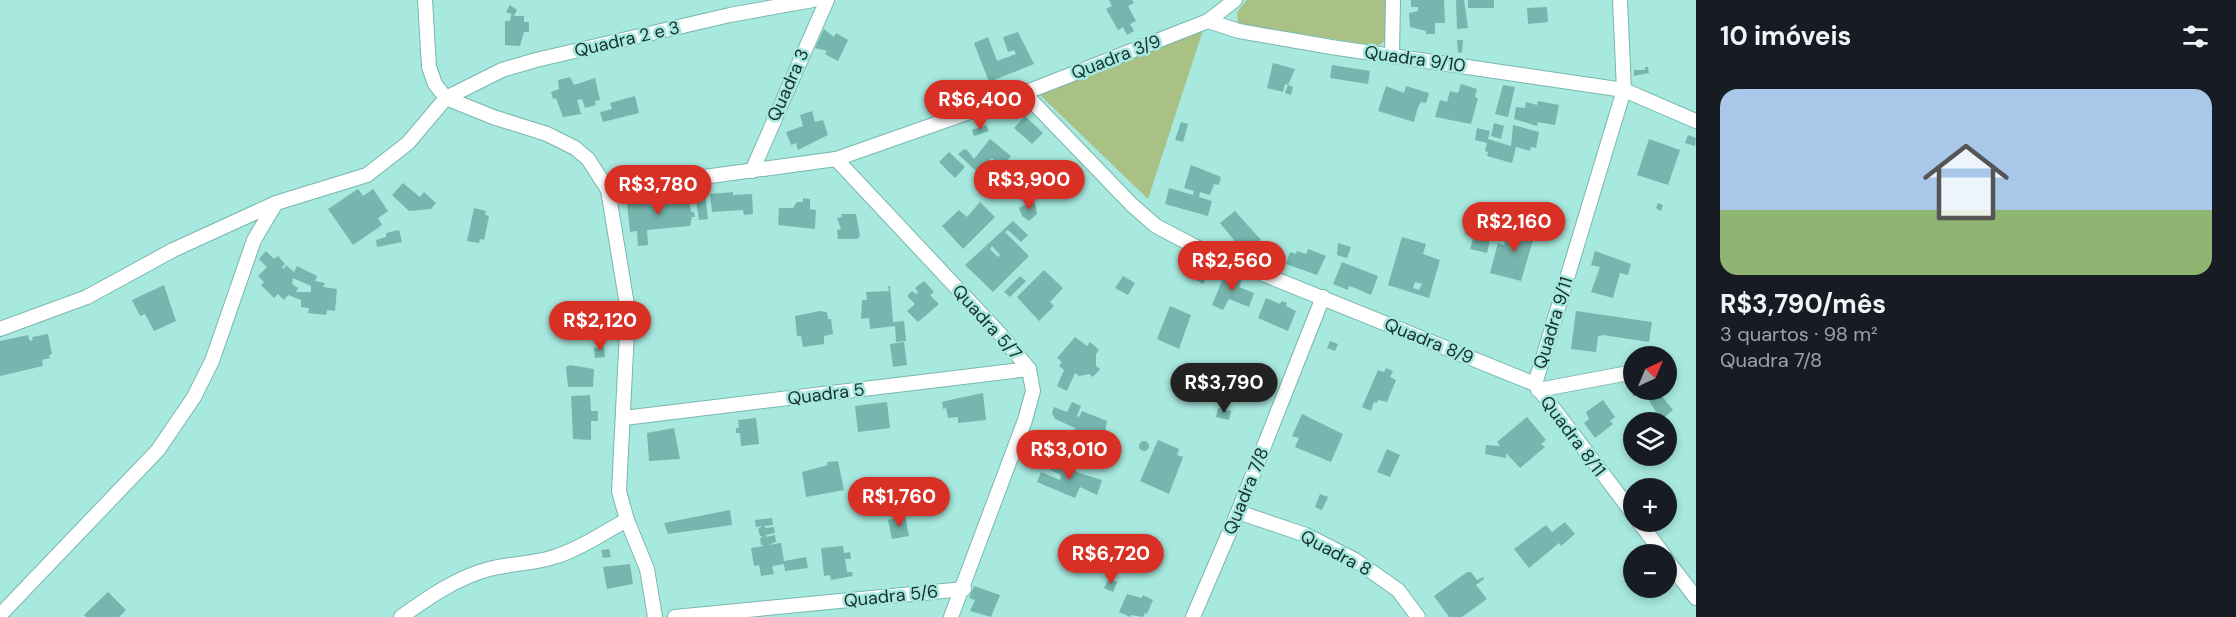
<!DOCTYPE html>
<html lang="pt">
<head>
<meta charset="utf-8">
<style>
  :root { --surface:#171b24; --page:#20242c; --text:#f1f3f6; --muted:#9ea1a6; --accent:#d93025 }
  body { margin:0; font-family:"DM Sans",sans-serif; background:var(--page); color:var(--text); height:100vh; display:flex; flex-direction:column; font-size:22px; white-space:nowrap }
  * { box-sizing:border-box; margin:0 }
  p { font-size:20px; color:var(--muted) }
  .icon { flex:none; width:33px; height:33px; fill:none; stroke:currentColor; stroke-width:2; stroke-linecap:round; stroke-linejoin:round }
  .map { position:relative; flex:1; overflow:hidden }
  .side { display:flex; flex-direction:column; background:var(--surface); width:540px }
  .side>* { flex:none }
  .needle { width:39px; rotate:44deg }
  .buttons { position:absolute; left:1623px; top:346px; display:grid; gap:12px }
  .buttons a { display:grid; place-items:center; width:54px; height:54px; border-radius:50%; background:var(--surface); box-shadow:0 3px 9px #0003; font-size:30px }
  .price { position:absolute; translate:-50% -51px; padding:0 14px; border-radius:21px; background:var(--accent); color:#fff; font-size:20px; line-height:39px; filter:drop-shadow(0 2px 3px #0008) }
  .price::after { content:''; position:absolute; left:50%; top:36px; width:18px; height:14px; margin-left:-9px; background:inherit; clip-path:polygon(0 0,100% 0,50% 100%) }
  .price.active { background:#222; color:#fff }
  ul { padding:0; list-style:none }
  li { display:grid; align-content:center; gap:12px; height:318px; padding:0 24px }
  li span { display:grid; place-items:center; height:186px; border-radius:18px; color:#555 }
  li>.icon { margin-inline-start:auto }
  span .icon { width:108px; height:108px; fill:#fffc; stroke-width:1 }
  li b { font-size:26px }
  h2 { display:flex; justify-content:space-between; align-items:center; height:72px; padding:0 24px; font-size:26px }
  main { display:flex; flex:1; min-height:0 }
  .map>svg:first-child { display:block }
  .green { fill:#aac185 }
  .building { fill:#76b6ae; fill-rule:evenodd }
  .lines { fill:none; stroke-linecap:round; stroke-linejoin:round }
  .minor-casing { stroke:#78b7af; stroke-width:16 }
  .minor { stroke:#fff; stroke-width:14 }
  .labels { text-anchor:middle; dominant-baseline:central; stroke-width:5; stroke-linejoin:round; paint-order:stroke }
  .street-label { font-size:18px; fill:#16312e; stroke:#a7e8df }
</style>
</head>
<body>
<main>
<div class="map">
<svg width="1696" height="617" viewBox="0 0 1696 617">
  <rect width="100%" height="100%" fill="#a7e8df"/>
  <g class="green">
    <polygon points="1247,0 1385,0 1386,40 1378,46 1238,24 1237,12"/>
    <polygon points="1203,30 1148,199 1039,94"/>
  </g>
  <g class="building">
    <polygon points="1109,0 1132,0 1134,3 1128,6 1136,21 1130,24 1134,31 1127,35 1123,27 1118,30 1106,9 1112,6"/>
    <polygon points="1411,0 1444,0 1445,23 1435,23 1435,34 1426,34 1426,31 1410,27 1409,13 1418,11 1418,7 1411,7"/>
    <polygon points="1456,0 1464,0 1468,28 1457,29"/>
    <rect x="1468" y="0" width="26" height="8"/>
    <polygon points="510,5 517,10 514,16 524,16 524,22 529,22 529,32 524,32 520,46 505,45 505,21 510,21 511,15 513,15 506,12"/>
    <polygon points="1547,7 1548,22 1528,24 1527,8"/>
    <polygon points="824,29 834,37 836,33 848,40 838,61 825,54 827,51 815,48"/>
    <polygon points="1018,32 1034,64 989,82 974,43 988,37 997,61 1016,54 1014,50 1008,52 1003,37"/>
    <polygon points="1457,40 1463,40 1462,53 1458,52"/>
    <polygon points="1273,63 1295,69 1288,85 1293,87 1291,95 1285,93 1288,85 1285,84 1283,92 1267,88"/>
    <polygon points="1332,65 1370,71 1368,84 1330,78"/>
    <polygon points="1645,67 1648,67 1649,73 1634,76 1634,70 1645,70"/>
    <polygon points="570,77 574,85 595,78 600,100 595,101 596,105 585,108 582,99 577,100 581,114 563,117 556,98 553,99 551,92 559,89 558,80"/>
    <polygon points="1461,84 1477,89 1475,97 1478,98 1471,124 1435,117 1440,100 1447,102 1450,91 1458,93"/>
    <polygon points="1503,85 1515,87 1508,117 1495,114"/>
    <polygon points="1386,86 1404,93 1406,86 1429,93 1426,103 1421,102 1418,107 1414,122 1378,111"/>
    <polygon points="635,96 639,113 603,122 600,112 612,109 610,103"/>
    <polygon points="1538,101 1559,105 1555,125 1538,122 1537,126 1514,119 1516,107 1525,108 1526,102 1537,105"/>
    <polygon points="812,111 815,122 823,120 828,135 798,150 796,143 791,145 786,132 803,126 800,115"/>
    <polygon points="1025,116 1043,133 1032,144 1014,128"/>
    <polygon points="1181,122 1188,124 1183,142 1175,140"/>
    <polygon points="1494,123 1504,126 1501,139 1491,136"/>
    <polygon points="986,125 989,131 974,136 972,130"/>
    <polygon points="1513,125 1539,132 1536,148 1531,147 1530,151 1516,147 1512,163 1487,156 1488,152 1485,151 1487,143 1475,140 1477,128 1490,131 1488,139 1511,146"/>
    <polygon points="1688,135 1696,138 1695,146 1685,143"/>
    <polygon points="990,139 1011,156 990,181 982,173 995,161 992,158 976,171 958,154 964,149 967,150 974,159"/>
    <polygon points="1649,139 1680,150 1668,185 1637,175"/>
    <polygon points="949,152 965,167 955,178 939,162"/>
    <polygon points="1191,165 1221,177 1219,185 1214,184 1210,195 1200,192 1199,197 1212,201 1208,216 1165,204 1169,188 1193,195 1194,191 1184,188"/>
    <polygon points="1056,171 1078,172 1076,194 1054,193 1054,188 1049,188 1049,176 1055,175"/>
    <polygon points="403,183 420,197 424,192 436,203 431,209 409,211 392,195"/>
    <polygon points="358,189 363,196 373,189 388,211 378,218 382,225 353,245 328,209"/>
    <polygon points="733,192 733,195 752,194 753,214 744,215 743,210 712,212 710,194"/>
    <polygon points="705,193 708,219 699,220 695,195"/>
    <polygon points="681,197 682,200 689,199 691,212 694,212 695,217 692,217 690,226 647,230 648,245 638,246 637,231 630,232 627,204"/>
    <polygon points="803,198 810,199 810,209 816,210 815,229 778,225 779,208 793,208 797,202 803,202"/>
    <polygon points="980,202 995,217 963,249 942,226 959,210 967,217"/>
    <polygon points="1030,202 1035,203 1037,214 1029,221 1022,216 1019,208"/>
    <polygon points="1658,203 1663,205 1661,211 1656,208"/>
    <polygon points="474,208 486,211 485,215 489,216 484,240 480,239 479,243 467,241"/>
    <polygon points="1235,211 1261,240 1247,252 1230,245 1234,240 1220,223"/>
    <polygon points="841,214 856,214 860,236 857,239 838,239 837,230 841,229 837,218 842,217"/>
    <path d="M1013,221L1028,235L1021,242L1008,230L1005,232L1029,256L993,292L965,265ZM992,246L1000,255L998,257L990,249Z"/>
    <polygon points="1510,223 1536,230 1521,281 1490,273 1498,243 1504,245"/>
    <polygon points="1467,224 1475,226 1472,236 1465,234"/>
    <polygon points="399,230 402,242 377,247 376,240 386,237 386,233"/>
    <polygon points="1474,236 1490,240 1487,253 1470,249"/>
    <path d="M1402,237L1426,244L1423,254L1440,260L1429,298L1388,285ZM1415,282L1422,284L1419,290L1413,288Z"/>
    <polygon points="1338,243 1351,247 1347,258 1337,255"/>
    <polygon points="1308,249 1326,256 1317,275 1286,264 1290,252 1296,254 1297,251 1306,254"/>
    <path d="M266,251L274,259L278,256L285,264L282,267L284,269L286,265L294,272L297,266L317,276L315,281L325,283L323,287L337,289L335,311L327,310L326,315L308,313L309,308L301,307V300L288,295L284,300L278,294L274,298L261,285L264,282L258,276L267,267L259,259ZM293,278L311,286V292H296L298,288L292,284Z"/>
    <polygon points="1595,251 1631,264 1628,275 1620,273 1613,298 1591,292 1600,267 1591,265"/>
    <polygon points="1342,262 1378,276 1371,295 1355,288 1349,286 1348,290 1333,284"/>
    <polygon points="1198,265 1210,272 1203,284 1191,277"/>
    <polygon points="1044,270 1063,288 1050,302 1054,306 1039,321 1017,297"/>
    <polygon points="1226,271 1243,278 1239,287 1254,293 1249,307 1229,299 1223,310 1212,305"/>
    <polygon points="1020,276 1026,281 1010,297 1004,292"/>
    <polygon points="1123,276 1135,283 1128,295 1115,288"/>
    <polygon points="924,281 934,292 930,295 939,304 918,322 907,311 915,304 907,296 912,291 916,294 918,292 915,288"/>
    <polygon points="164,285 176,321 154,331 145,314 140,316 132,300"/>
    <polygon points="888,286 890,286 893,322 904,321 906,341 896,342 895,326 870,329 869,318 861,319 862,300 867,300 866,292 889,291"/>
    <polygon points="1266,298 1280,304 1282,301 1287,303 1286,306 1296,311 1288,331 1258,318"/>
    <polygon points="1170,306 1191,315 1179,349 1157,339"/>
    <polygon points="820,311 827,312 828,319 831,319 833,334 824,336 824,344 803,347 801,336 797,336 795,316"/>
    <polygon points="1576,311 1652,322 1649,342 1603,335 1598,336 1596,352 1571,349"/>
    <polygon points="48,334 52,354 49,355 50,358 42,360 43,366 0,376 0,341 28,335 30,341 33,340 32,337"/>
    <polygon points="1075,337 1087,346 1090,342 1099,350 1096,354 1096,366 1100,369 1093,377 1089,374 1079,376 1075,373 1067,391 1057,386 1064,370 1059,366 1062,362 1057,358"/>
    <polygon points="1330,341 1338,344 1335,351 1327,348"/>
    <polygon points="904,342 907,365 893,367 890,344"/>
    <polygon points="604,347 605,357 595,358 594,348"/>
    <polygon points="570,365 594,369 593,387 568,387 566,367"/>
    <polygon points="1386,368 1393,371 1390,377 1396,380 1387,402 1378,400 1377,403 1374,402 1371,411 1362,407 1378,370 1384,372"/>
    <polygon points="1190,378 1223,391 1217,403 1185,389"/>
    <polygon points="1632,390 1666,390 1666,392 1660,394 1673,410 1661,420 1646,396 1633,396"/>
    <polygon points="983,393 986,420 958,423 958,417 948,418 946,408 943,409 942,402 945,401"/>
    <polygon points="590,395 591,411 598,411 598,421 591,421 591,440 573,439 571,396"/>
    <polygon points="1603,400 1615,417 1610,421 1613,424 1595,438 1584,423 1589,419 1586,412"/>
    <polygon points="887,402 890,428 858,432 855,406"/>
    <polygon points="1072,402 1081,406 1077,416 1079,417 1082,411 1107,421 1103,443 1089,468 1072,463 1075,457 1060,450 1062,445 1068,447 1075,428 1055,419 1052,413 1054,407 1067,412"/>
    <polygon points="1218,408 1231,411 1229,420 1216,417"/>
    <polygon points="1302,414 1343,434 1331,462 1295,447 1299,438 1292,436"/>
    <polygon points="1527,417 1546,440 1541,444 1545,447 1520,468 1506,453 1506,458 1485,454 1486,445 1500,446 1497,442"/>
    <polygon points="756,418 759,444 741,446 740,433 736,433 736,428 739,428 738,420"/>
    <polygon points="674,428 680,459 649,461 647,433"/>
    <polygon points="1050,436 1055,439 1050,452 1043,449"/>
    <polygon points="1158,440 1179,449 1177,455 1183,457 1169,494 1140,481"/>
    <circle cx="1144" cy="446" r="5"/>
    <polygon points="1387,449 1400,455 1390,477 1377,472"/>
    <polygon points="1054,459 1079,473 1102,480 1097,495 1080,487 1075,498 1037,482 1041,472 1060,480 1061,475 1050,470"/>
    <polygon points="838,461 844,490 806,497 802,472 828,465 827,462"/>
    <polygon points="1320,494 1328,497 1322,510 1315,507"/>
    <polygon points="730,510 732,525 668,534 664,523"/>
    <polygon points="905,516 909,536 892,539 888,520"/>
    <polygon points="772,518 773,525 765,526 765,528 774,527 775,533 766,535 766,537 775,535 776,542 768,545 781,543 784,561 806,557 808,568 785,571 784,564 772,566 774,574 761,576 759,565 754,566 751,548 764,546 761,545 760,538 763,537 760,536 758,529 762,526 756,527 755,520"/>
    <polygon points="1565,522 1575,534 1561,546 1559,543 1529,568 1514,549 1546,525 1552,532"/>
    <polygon points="843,546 844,553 850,552 851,559 845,559 847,572 852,572 853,576 831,580 830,575 824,576 821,548"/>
    <polygon points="609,549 611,557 603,558 601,550"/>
    <polygon points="630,564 633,584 607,589 603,567"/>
    <polygon points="1467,572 1471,572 1477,580 1483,577 1484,579 1476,585 1487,599 1462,617 1449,617 1434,596"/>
    <polygon points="1109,578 1117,582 1113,592 1104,588"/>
    <polygon points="974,586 1000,595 991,617 970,611 975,600 969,598"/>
    <polygon points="108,592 126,610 119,617 86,617 84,615"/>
    <polygon points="1127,594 1142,598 1143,595 1153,600 1147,614 1145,613 1143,617 1131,615 1130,617 1119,612"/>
  </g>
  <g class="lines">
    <defs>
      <g id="minor">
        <polyline points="425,0 429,67 435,84 446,98 493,117 547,134 575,148 588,159 608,190 628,311 619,491 627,520 647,569 655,617"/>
        <polyline points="1208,21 1239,31 1331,47 1624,90 1696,121"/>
        <polyline points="1392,54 1393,0"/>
        <polyline points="1024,93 1132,205 1156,226 1196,247 1535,384"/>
        <polyline points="836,159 1000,334 1029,369 1033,391 1025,420 951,617"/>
        <polyline points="752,171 827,0"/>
        <polyline points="608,190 836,159 1024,93 1208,21 1235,0"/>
        <polyline points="0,329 87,297 173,250 276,203"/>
        <polyline points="1535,384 1624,90 1620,0"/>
        <polyline points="1535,384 1634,515"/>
        <polyline points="1538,390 1634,372"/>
        <polyline points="624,418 1029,369"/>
        <polyline points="1238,512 1306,535 1355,560 1398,590 1418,617"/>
        <polyline points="1639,522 1664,555"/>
        <polyline points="1666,559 1696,598"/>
        <polyline points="0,615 158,450 194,397 212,361 254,240 276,203 367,175 408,143 446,98 502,70 536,60 730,15 813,0"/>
        <path d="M401,617C429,597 456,578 489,569C512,563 535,564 557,556C582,548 604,532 627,520"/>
        <polyline points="675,617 964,589"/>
        <polyline points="1193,617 1238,512 1323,297"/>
      </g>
    </defs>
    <use href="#minor" class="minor-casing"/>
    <use href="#minor" class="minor"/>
  </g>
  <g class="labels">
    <g class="street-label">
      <text transform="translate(627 39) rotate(-13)">Quadra 2 e 3</text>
      <text transform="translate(1116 57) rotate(-21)">Quadra 3/9</text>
      <text transform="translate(1415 59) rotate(8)">Quadra 9/10</text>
      <text transform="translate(788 85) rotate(-66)">Quadra 3</text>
      <text transform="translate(987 322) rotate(48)">Quadra 5/7</text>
      <text transform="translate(1553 323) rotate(-73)">Quadra 9/11</text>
      <text transform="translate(1429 341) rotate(22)">Quadra 8/9</text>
      <text transform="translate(826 394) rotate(-7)">Quadra 5</text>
      <text transform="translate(1573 436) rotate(53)">Quadra 8/11</text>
      <text transform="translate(1246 491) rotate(-68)">Quadra 7/8</text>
      <text transform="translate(1336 553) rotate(28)">Quadra 8</text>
      <text transform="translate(891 596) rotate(-6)">Quadra 5/6</text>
    </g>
  </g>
</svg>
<div class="buttons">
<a><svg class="needle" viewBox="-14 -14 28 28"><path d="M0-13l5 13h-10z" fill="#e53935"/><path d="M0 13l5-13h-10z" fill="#9ea1a6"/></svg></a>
<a><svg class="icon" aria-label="layers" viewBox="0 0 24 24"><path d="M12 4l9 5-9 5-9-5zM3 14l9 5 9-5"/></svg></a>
<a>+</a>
<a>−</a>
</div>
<b class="price" style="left:980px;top:131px">R$6,400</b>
<b class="price" style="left:1029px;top:211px">R$3,900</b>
<b class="price" style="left:658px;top:216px">R$3,780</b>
<b class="price" style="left:1514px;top:253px">R$2,160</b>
<b class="price" style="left:1232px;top:292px">R$2,560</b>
<b class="price" style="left:600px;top:352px">R$2,120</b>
<b class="price active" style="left:1224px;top:414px">R$3,790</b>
<b class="price" style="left:1069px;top:481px">R$3,010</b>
<b class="price" style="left:899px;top:528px">R$1,760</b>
<b class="price" style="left:1111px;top:585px">R$6,720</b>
</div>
<section class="side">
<h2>10 imóveis<svg class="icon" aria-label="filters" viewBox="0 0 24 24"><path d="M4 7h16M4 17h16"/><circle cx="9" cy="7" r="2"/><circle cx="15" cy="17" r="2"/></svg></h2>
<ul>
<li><span style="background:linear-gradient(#a9c7e8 65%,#8fb573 0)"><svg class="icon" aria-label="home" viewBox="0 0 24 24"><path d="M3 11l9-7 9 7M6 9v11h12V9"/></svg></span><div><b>R$3,790/mês</b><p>3 quartos · 98 m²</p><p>Quadra 7/8</p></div></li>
</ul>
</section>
</main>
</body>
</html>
